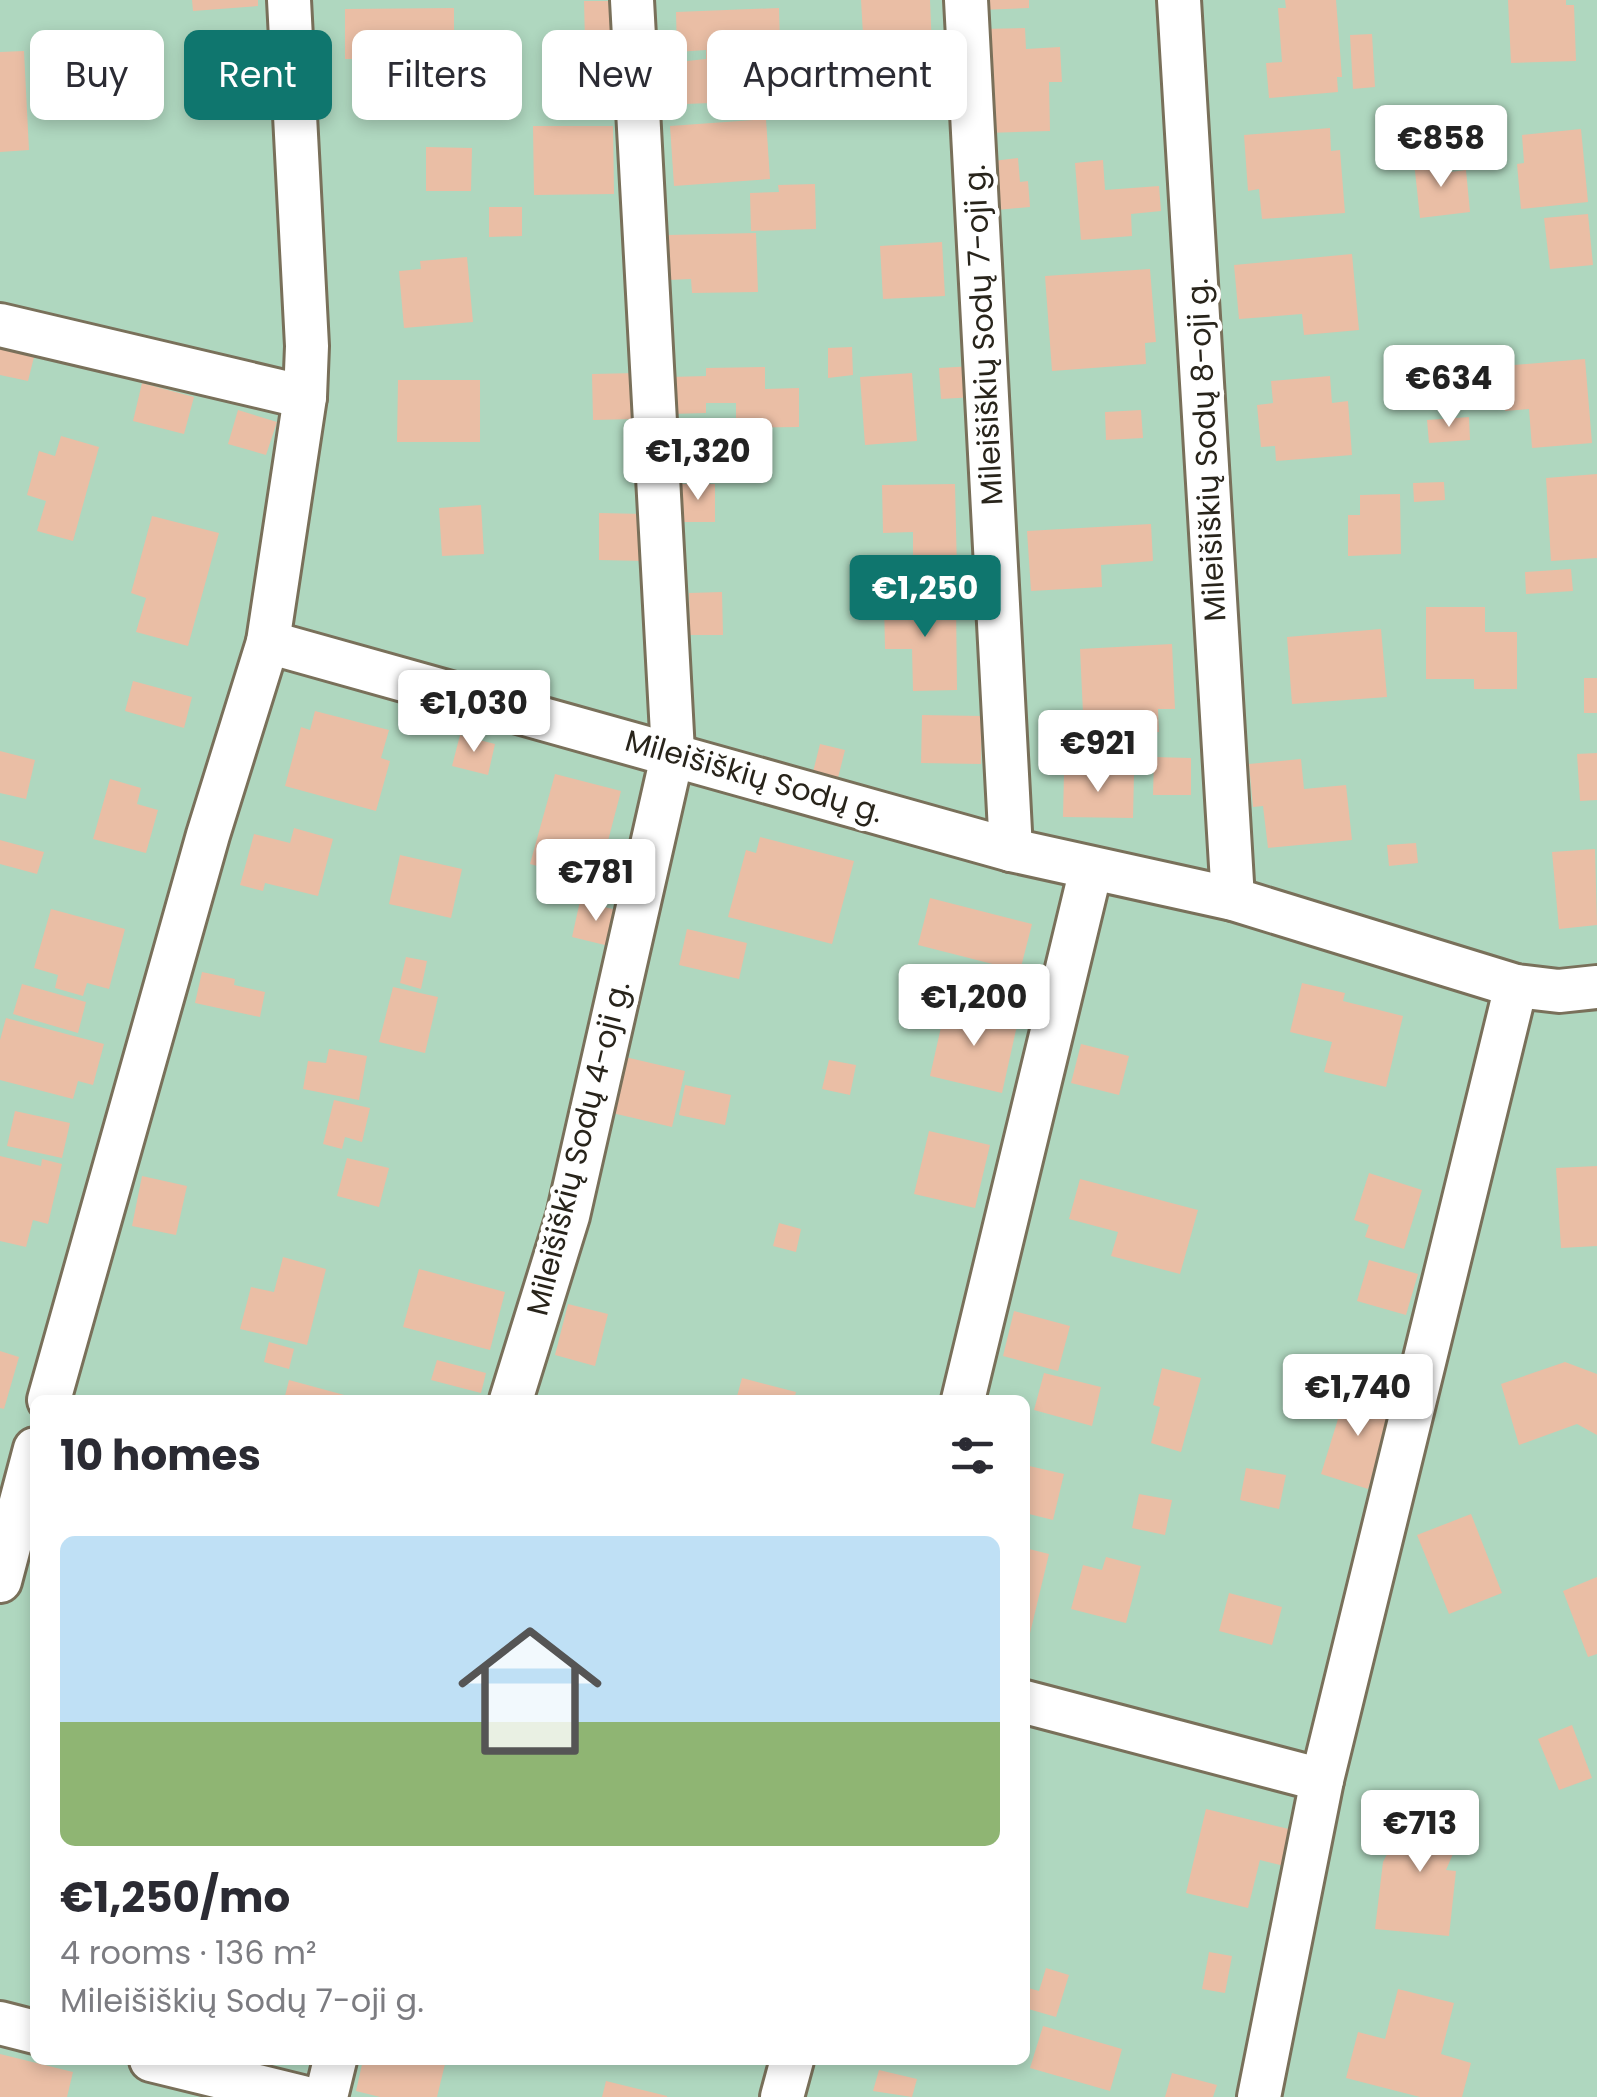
<!DOCTYPE html>
<html lang="en">
<head>
<meta charset="utf-8">
<style>
  :root { --surface:#fff; --page:#f7f7f7; --text:#2b2b33; --muted:#7c7c81; --accent:#0f766e }
  body { margin:0; font-family:Poppins,sans-serif; background:var(--page); color:var(--text); height:100vh; display:flex; flex-direction:column; font-size:38px; white-space:nowrap }
  * { box-sizing:border-box; margin:0 }
  p { font-size:32px; color:var(--muted) }
  .icon { flex:none; width:55px; height:55px; fill:none; stroke:currentColor; stroke-width:2; stroke-linecap:round; stroke-linejoin:round }
  .map { position:relative; flex:1; overflow:hidden }
  .side { position:absolute; left:30px; top:1395px; width:1000px; height:670px; display:flex; flex-direction:column; background:var(--surface); border-radius:15px; box-shadow:0 5px 15px #0003 }
  .side>* { flex:none }
  .top-card { position:absolute; left:30px; top:30px; width:1000px; height:90px; display:flex; gap:20px }
  .price { position:absolute; translate:-50% -85px; padding:0 22px; border-radius:10px; background:#fff; color:#222; font-size:32px; line-height:65px; filter:drop-shadow(0 2px 5px #0008) }
  .price::after { content:''; position:absolute; left:50%; top:60px; width:30px; height:22px; margin-left:-15px; background:inherit; clip-path:polygon(0 0,100% 0,50% 100%) }
  .price.active { background:var(--accent); color:#fff }
  ul { padding:0; list-style:none }
  li { display:grid; align-content:center; gap:20px; height:530px; padding:0 30px }
  li span { display:grid; place-items:center; height:310px; border-radius:15px; color:#555 }
  li>.icon { margin-inline-start:auto }
  span .icon { width:180px; height:180px; fill:#fffc; stroke-width:1 }
  li b { font-size:42px }
  h2 { display:flex; justify-content:space-between; align-items:center; height:120px; padding:0 30px; font-size:42px }
  .pill { padding:0 35px; border-radius:15px; background:var(--surface); box-shadow:0 5px 15px #0003; font-size:35px; line-height:90px }
  .pill.active { background:var(--accent); color:#fff }
  .map>svg:first-child { display:block }
  .green { fill:#afd7bf; fill-rule:evenodd }
  .building { fill:#eabea5 }
  .lines { fill:none; stroke-linecap:round; stroke-linejoin:round }
  .minor-casing { stroke:#79705a; stroke-width:48 }
  .minor { stroke:#fff; stroke-width:42 }
  .labels { text-anchor:middle; dominant-baseline:central; stroke-width:9; stroke-linejoin:round; paint-order:stroke }
  .street-label { font-size:30px; fill:#28241b; stroke:#fff }
</style>
</head>
<body>
<div class="map">
<svg width="1597" height="2097" viewBox="0 0 1597 2097">
  <rect width="100%" height="100%" fill="#fdfbf6"/>
  <path class="green" d="M0,0H1597V2097H0ZM35,1400H1025V2060H35Z"/>
  <g class="building">
    <polygon points="192,0 258,0 258,6 193,11"/>
    <polygon points="861,0 930,0 932,49 864,52"/>
    <polygon points="980,0 1029,0 1029,8 980,10"/>
    <polygon points="1285,0 1336,0 1342,77 1337,77 1338,92 1269,98 1266,63 1282,62 1278,8 1286,8"/>
    <polygon points="1508,0 1566,0 1566,5 1574,5 1576,61 1511,63"/>
    <polygon points="584,1 616,1 617,42 585,42"/>
    <polygon points="454,8 454,100 377,100 377,59 345,59 345,9"/>
    <polygon points="779,8 780,47 723,48 723,61 744,60 745,87 710,88 711,103 660,105 659,64 706,59 706,50 677,52 676,12"/>
    <polygon points="1025,28 1026,49 1060,47 1062,82 1049,82 1050,131 986,133 982,29"/>
    <polygon points="1372,34 1375,87 1353,89 1350,35"/>
    <polygon points="24,51 29,150 0,152 0,52"/>
    <polygon points="955,68 957,112 898,114 897,70"/>
    <polygon points="766,119 770,179 674,186 670,126"/>
    <polygon points="533,126 613,126 614,194 534,195"/>
    <polygon points="1330,128 1331,151 1340,150 1345,213 1262,219 1259,189 1248,191 1244,135"/>
    <polygon points="1581,129 1588,202 1521,209 1517,164 1524,163 1522,135"/>
    <polygon points="426,147 472,148 471,191 426,191"/>
    <polygon points="1018,158 1020,182 1028,181 1030,207 997,210 993,161"/>
    <polygon points="1442,159 1443,173 1466,170 1470,212 1420,218 1414,162"/>
    <polygon points="1103,160 1105,190 1159,186 1161,211 1131,214 1132,236 1081,240 1075,163"/>
    <polygon points="815,184 816,229 751,231 750,193 779,192 778,185"/>
    <polygon points="489,207 522,207 522,236 489,237"/>
    <polygon points="1588,214 1593,265 1550,269 1544,218"/>
    <polygon points="756,233 758,292 692,293 691,279 668,280 668,235"/>
    <polygon points="942,242 945,296 883,299 880,246"/>
    <polygon points="1352,254 1359,330 1304,335 1302,314 1239,319 1234,265"/>
    <polygon points="467,257 473,322 404,328 399,271 421,269 420,261"/>
    <polygon points="1150,269 1156,342 1145,343 1146,364 1052,371 1045,276"/>
    <polygon points="0,341 36,349 28,381 0,375"/>
    <polygon points="852,347 853,375 828,378 828,348"/>
    <polygon points="1585,359 1592,443 1532,448 1529,409 1505,411 1502,366"/>
    <polygon points="1412,364 1432,364 1433,393 1413,393"/>
    <polygon points="973,366 975,397 941,399 939,368"/>
    <polygon points="765,367 765,389 799,388 799,427 736,428 736,403 706,403 706,413 671,414 670,377 706,376 706,368"/>
    <polygon points="636,373 636,419 593,420 592,374"/>
    <polygon points="912,373 917,441 865,445 860,377"/>
    <polygon points="1330,376 1332,403 1348,401 1352,455 1276,461 1275,446 1261,447 1257,405 1273,403 1271,381"/>
    <polygon points="398,380 480,380 480,442 397,442"/>
    <polygon points="142,383 194,397 184,434 133,421"/>
    <polygon points="238,410 277,422 266,455 228,444"/>
    <polygon points="1141,410 1143,438 1106,440 1105,412"/>
    <polygon points="1469,417 1470,440 1429,443 1427,420"/>
    <polygon points="61,436 99,447 73,541 37,531 46,501 27,495 39,451 55,456"/>
    <polygon points="1597,474 1597,558 1551,561 1546,478"/>
    <polygon points="1444,482 1445,500 1414,502 1413,483"/>
    <polygon points="681,484 715,484 715,522 682,522"/>
    <polygon points="955,484 957,572 913,574 913,532 883,533 882,485"/>
    <polygon points="1400,494 1401,554 1348,556 1348,515 1360,515 1360,495"/>
    <polygon points="481,505 484,554 442,556 439,508"/>
    <polygon points="599,513 645,514 645,561 599,560"/>
    <polygon points="152,516 219,533 188,646 136,632 146,598 131,593"/>
    <polygon points="1151,524 1153,561 1101,565 1102,587 1031,591 1027,531"/>
    <polygon points="1571,569 1573,591 1526,594 1525,572"/>
    <polygon points="722,592 723,635 690,635 689,593"/>
    <polygon points="956,600 957,690 913,691 912,649 885,649 884,601"/>
    <polygon points="1426,607 1485,607 1485,632 1517,632 1517,689 1474,689 1474,679 1426,679"/>
    <polygon points="1381,629 1387,697 1292,704 1287,637"/>
    <polygon points="1172,644 1175,709 1158,709 1159,732 1084,735 1080,649"/>
    <rect x="1584" y="678" width="13" height="35"/>
    <polygon points="133,681 192,697 184,728 125,711"/>
    <polygon points="315,711 389,730 381,758 390,761 376,811 285,786 301,727 310,730"/>
    <polygon points="922,715 982,716 981,764 921,763"/>
    <polygon points="460,735 495,744 488,775 452,766"/>
    <polygon points="820,744 845,750 837,782 812,776"/>
    <polygon points="0,751 35,760 26,799 0,793"/>
    <polygon points="1597,753 1597,800 1580,801 1577,754"/>
    <polygon points="1154,757 1191,758 1191,795 1153,795"/>
    <polygon points="1301,759 1304,789 1346,785 1352,840 1268,848 1263,806 1253,807 1249,764"/>
    <polygon points="1064,772 1134,774 1133,818 1063,817"/>
    <polygon points="555,774 621,791 597,883 530,864"/>
    <polygon points="110,779 141,788 137,804 158,810 146,853 93,839"/>
    <polygon points="294,828 333,839 318,896 265,883 263,891 240,885 254,834 290,843"/>
    <polygon points="760,837 854,861 832,944 728,917 746,850 756,853"/>
    <polygon points="0,840 44,852 37,874 0,864"/>
    <polygon points="1416,843 1418,863 1389,866 1387,845"/>
    <polygon points="1595,849 1597,925 1559,929 1552,852"/>
    <polygon points="400,855 462,869 451,918 389,904"/>
    <polygon points="930,898 1032,924 1020,971 918,945"/>
    <polygon points="580,901 621,911 613,947 572,937"/>
    <polygon points="51,909 125,929 109,989 87,983 83,996 55,988 58,975 34,968"/>
    <polygon points="687,929 747,943 739,979 679,965"/>
    <polygon points="406,957 427,961 421,989 400,983"/>
    <polygon points="202,972 235,979 234,985 265,992 260,1017 195,1003"/>
    <polygon points="1302,983 1345,993 1343,1001 1403,1016 1386,1087 1324,1072 1332,1042 1290,1032"/>
    <polygon points="22,984 86,1002 78,1033 13,1014"/>
    <polygon points="393,987 438,997 425,1053 379,1042"/>
    <polygon points="946,1005 1018,1021 1002,1093 930,1076"/>
    <polygon points="6,1018 104,1044 93,1085 78,1081 73,1099 0,1080 0,1040"/>
    <polygon points="1081,1044 1129,1056 1119,1095 1071,1083"/>
    <polygon points="329,1049 367,1056 359,1100 303,1089 308,1061 326,1063"/>
    <polygon points="621,1056 685,1071 672,1127 608,1112"/>
    <polygon points="829,1060 856,1065 850,1095 822,1089"/>
    <polygon points="685,1085 731,1095 725,1125 679,1115"/>
    <polygon points="334,1100 370,1108 362,1142 345,1137 342,1149 323,1144"/>
    <polygon points="15,1111 70,1123 62,1158 7,1146"/>
    <polygon points="929,1131 990,1145 975,1208 914,1194"/>
    <polygon points="0,1156 41,1166 42,1159 62,1164 48,1224 33,1220 26,1247 0,1241"/>
    <polygon points="347,1158 389,1168 379,1207 337,1196"/>
    <polygon points="1597,1166 1597,1246 1561,1248 1556,1168"/>
    <polygon points="1369,1173 1422,1190 1404,1249 1365,1237 1369,1225 1354,1220"/>
    <polygon points="142,1176 187,1186 176,1235 132,1226"/>
    <polygon points="1080,1179 1198,1210 1180,1274 1111,1256 1118,1232 1069,1219"/>
    <polygon points="779,1223 801,1229 796,1252 773,1246"/>
    <polygon points="283,1257 326,1269 307,1345 240,1329 251,1287 274,1292"/>
    <polygon points="1369,1260 1418,1274 1406,1315 1357,1301"/>
    <polygon points="419,1269 505,1292 490,1350 403,1327"/>
    <polygon points="568,1304 608,1314 595,1366 555,1355"/>
    <polygon points="1014,1311 1070,1326 1058,1371 1003,1356"/>
    <polygon points="269,1342 294,1349 289,1369 264,1362"/>
    <polygon points="0,1351 19,1357 4,1409 0,1408"/>
    <polygon points="437,1360 486,1373 481,1393 431,1380"/>
    <polygon points="1565,1362 1597,1374 1597,1435 1577,1424 1519,1445 1501,1384"/>
    <polygon points="1162,1368 1201,1378 1181,1452 1151,1443 1160,1407 1153,1405"/>
    <polygon points="1044,1373 1101,1387 1092,1426 1034,1410"/>
    <polygon points="742,1378 796,1392 794,1400 736,1400"/>
    <polygon points="289,1380 359,1399 359,1400 284,1400"/>
    <polygon points="1347,1390 1395,1405 1368,1489 1321,1474"/>
    <polygon points="1025,1465 1064,1474 1053,1520 1025,1513"/>
    <polygon points="1246,1468 1286,1475 1279,1509 1240,1500"/>
    <polygon points="1139,1494 1172,1500 1165,1535 1132,1528"/>
    <polygon points="1471,1514 1502,1593 1449,1614 1417,1535"/>
    <polygon points="1025,1548 1049,1554 1026,1650 1025,1650"/>
    <polygon points="1106,1557 1141,1566 1126,1623 1071,1609 1083,1565 1102,1570"/>
    <polygon points="1597,1577 1597,1654 1588,1657 1563,1591"/>
    <polygon points="1229,1593 1282,1607 1272,1645 1219,1631"/>
    <polygon points="1572,1725 1592,1778 1559,1790 1538,1739"/>
    <polygon points="1414,1801 1466,1824 1446,1870 1456,1871 1449,1936 1375,1929 1383,1862"/>
    <polygon points="1206,1809 1293,1830 1284,1866 1260,1860 1248,1908 1186,1893"/>
    <polygon points="1209,1952 1232,1956 1225,1993 1202,1989"/>
    <polygon points="1046,1968 1069,1975 1056,2017 1025,2008 1025,1987 1039,1991"/>
    <polygon points="1398,1989 1454,2003 1441,2054 1471,2063 1462,2097 1420,2097 1346,2078 1358,2032 1385,2039"/>
    <polygon points="1043,2026 1122,2049 1110,2091 1030,2068"/>
    <polygon points="0,2054 73,2072 67,2097 0,2097"/>
    <polygon points="363,2060 446,2060 437,2097 380,2097 356,2091"/>
    <polygon points="879,2070 917,2079 912,2097 873,2091"/>
    <polygon points="1172,2073 1217,2085 1213,2097 1165,2097"/>
    <polygon points="606,2081 667,2096 667,2097 602,2097"/>
  </g>
  <g class="lines">
    <defs>
      <g id="minor">
        <polyline points="966,0 1011,850"/>
        <polyline points="1179,0 1233,899"/>
        <polyline points="0,325 305,397"/>
        <polyline points="268,642 305,397 307,346 289,0"/>
        <polyline points="49,1400 208,835 268,642 1011,850 1233,899 1516,986 1559,991 1597,987"/>
        <polyline points="511,1400 568,1216 673,752 632,0"/>
        <polyline points="963,1400 1091,869"/>
        <polyline points="0,1581 35,1449"/>
        <polyline points="1025,1702 1322,1780 1259,2097"/>
        <polyline points="1322,1780 1516,986"/>
        <polyline points="0,2023 35,2032"/>
        <polyline points="151,2060 302,2097"/>
        <polyline points="326,2097 335,2060"/>
        <polyline points="782,2097 792,2060"/>
      </g>
    </defs>
    <use href="#minor" class="minor-casing"/>
    <use href="#minor" class="minor"/>
  </g>
  <g class="labels">
    <g class="street-label">
      <text transform="translate(983 335) rotate(-93)">Mileišiškių Sodų 7-oji g.</text>
      <text transform="translate(1206 450) rotate(-93)">Mileišiškių Sodų 8-oji g.</text>
      <text transform="translate(754 776) rotate(16)">Mileišiškių Sodų g.</text>
      <text transform="translate(578 1148) rotate(-76)">Mileišiškių Sodų 4-oji g.</text>
    </g>
  </g>
</svg>
<b class="price" style="left:1441px;top:190px">€858</b>
<b class="price" style="left:1449px;top:430px">€634</b>
<b class="price" style="left:698px;top:503px">€1,320</b>
<b class="price active" style="left:925px;top:640px">€1,250</b>
<b class="price" style="left:474px;top:755px">€1,030</b>
<b class="price" style="left:1098px;top:795px">€921</b>
<b class="price" style="left:596px;top:924px">€781</b>
<b class="price" style="left:974px;top:1049px">€1,200</b>
<b class="price" style="left:1358px;top:1439px">€1,740</b>
<b class="price" style="left:1420px;top:1875px">€713</b>
<div class="top-card">
<a class="pill">Buy</a>
<a class="pill active">Rent</a>
<a class="pill">Filters</a>
<a class="pill">New</a>
<a class="pill">Apartment</a>
</div>
<section class="side">
<h2>10 homes<svg class="icon" aria-label="filters" viewBox="0 0 24 24"><path d="M4 7h16M4 17h16"/><circle cx="9" cy="7" r="2"/><circle cx="15" cy="17" r="2"/></svg></h2>
<ul>
<li><span style="background:linear-gradient(#bfe0f5 60%,#8fb573 0)"><svg class="icon" aria-label="home" viewBox="0 0 24 24"><path d="M3 11l9-7 9 7M6 9v11h12V9"/></svg></span><div><b>€1,250/mo</b><p>4 rooms · 136 m²</p><p>Mileišiškių Sodų 7-oji g.</p></div></li>
</ul>
</section>
</div>
</body>
</html>
